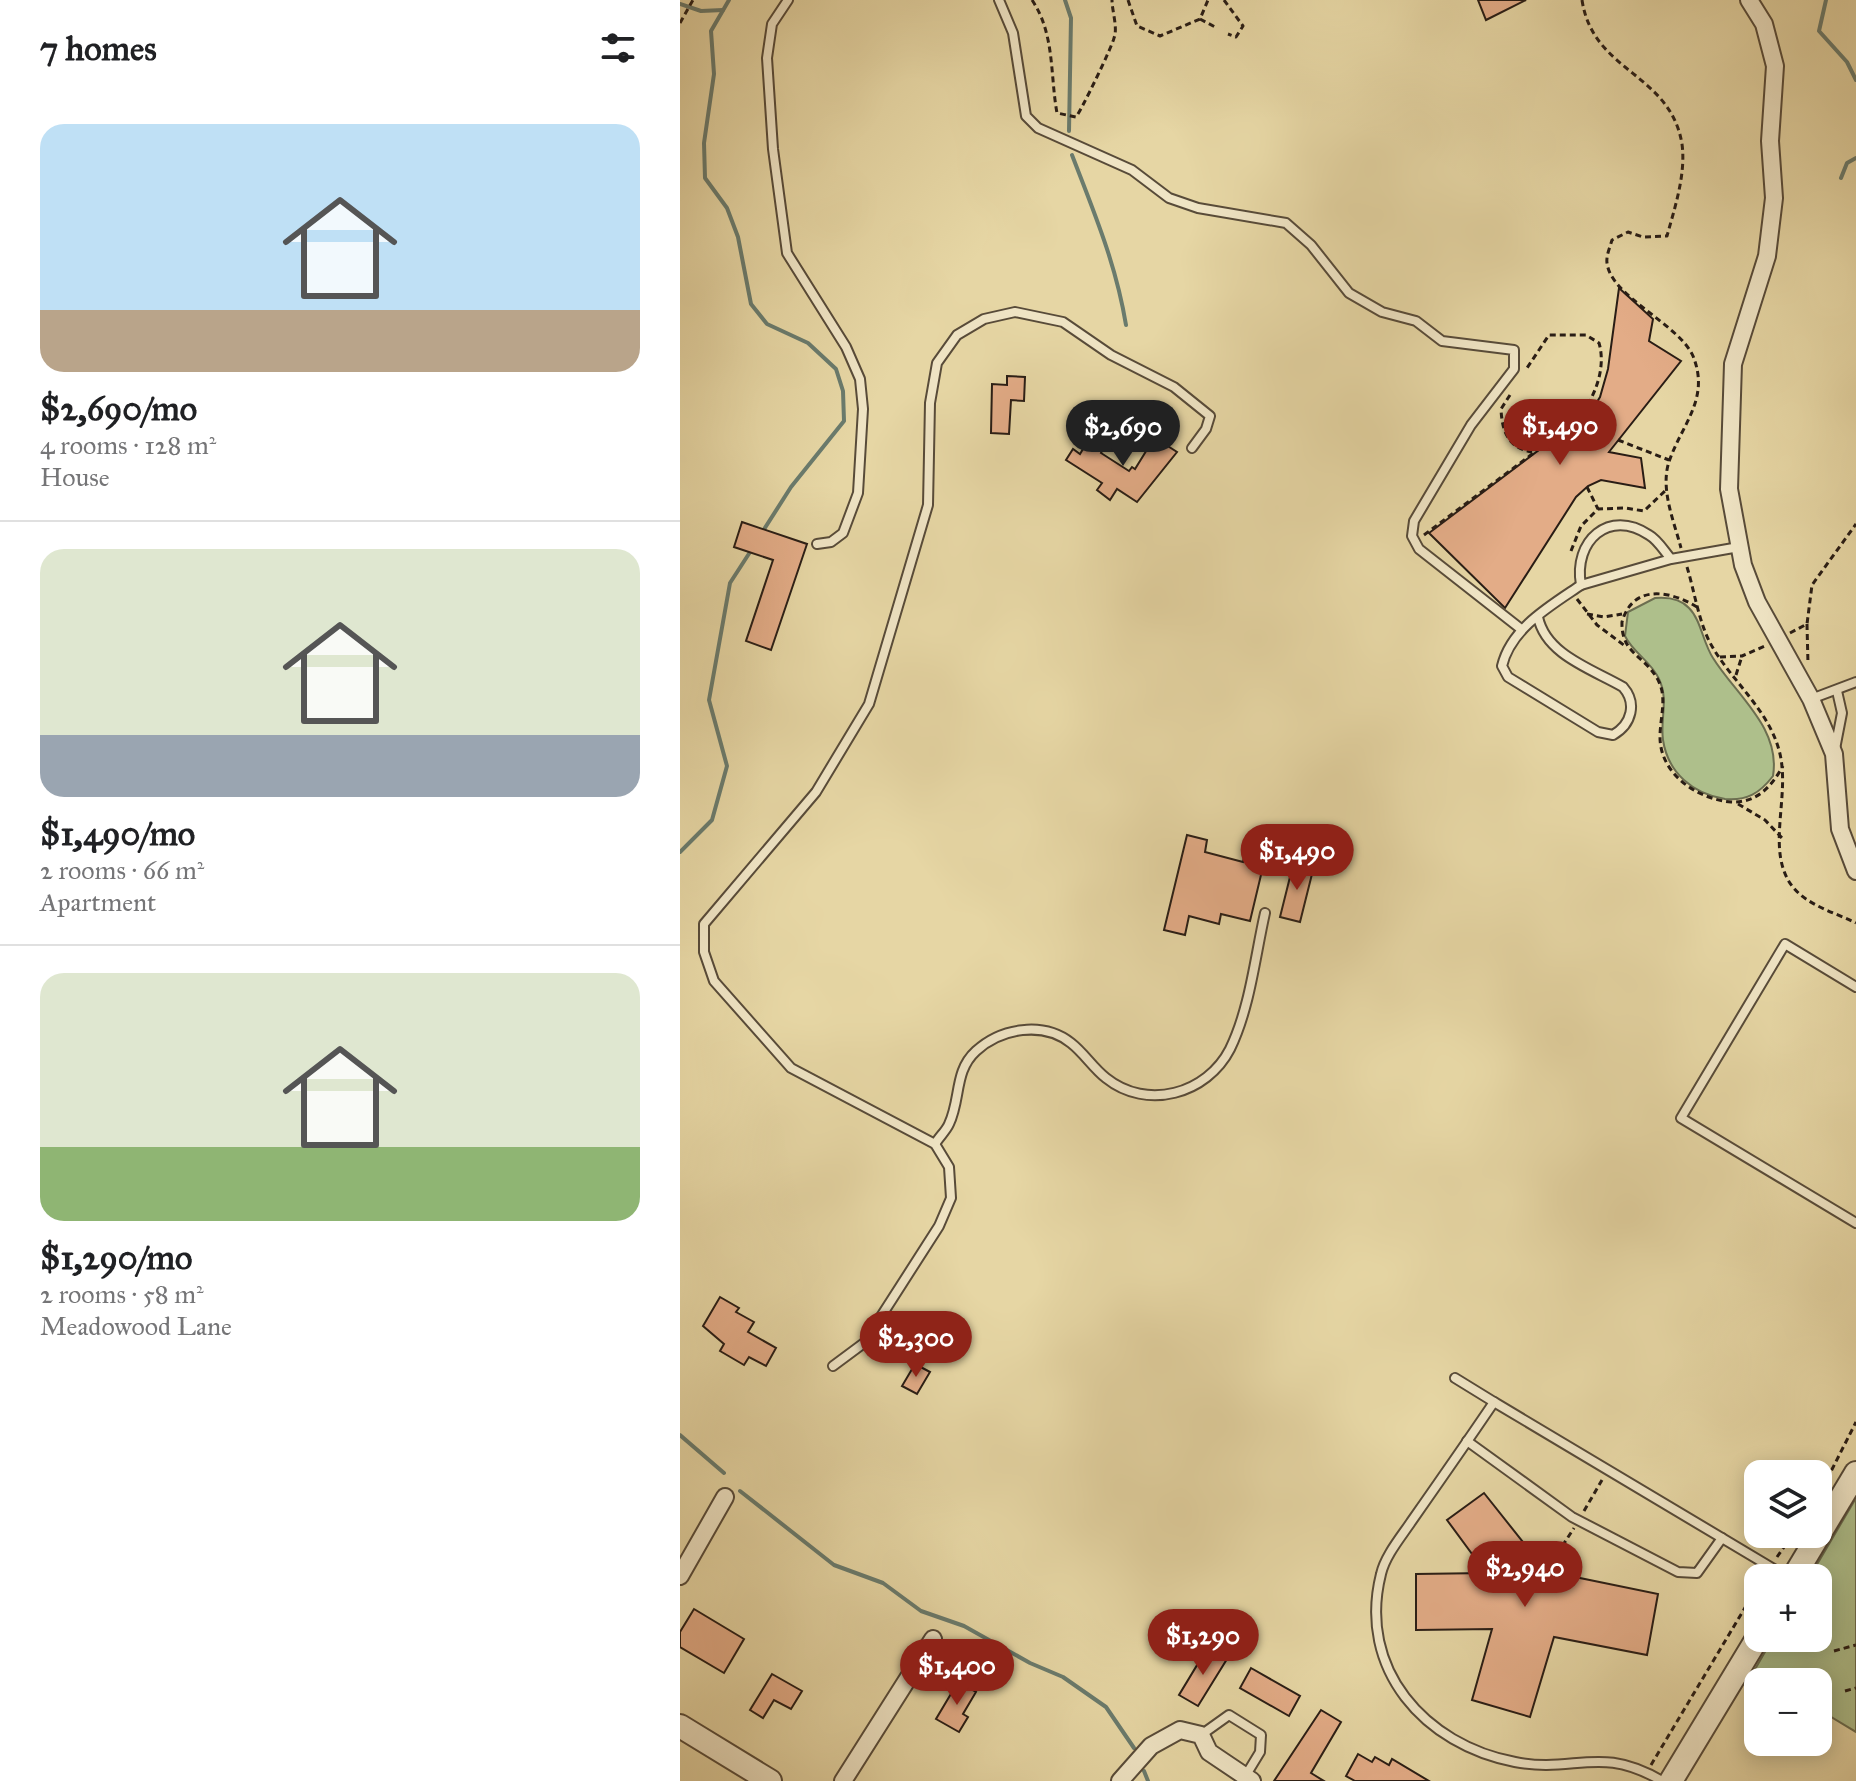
<!DOCTYPE html>
<html lang="en">
<head>
<meta charset="utf-8">
<style>
  :root { --surface:#fff; --page:#f2f2f2; --text:#202124; --muted:#757577; --line:#e0e0e0; --accent:#8f2418 }
  body { margin:0; font-family:"IM FELL Great Primer",serif; background:var(--page); color:var(--text); height:100vh; display:flex; flex-direction:column; font-size:30px; white-space:nowrap }
  * { box-sizing:border-box; margin:0 }
  p { font-size:26px; color:var(--muted) }
  .icon { flex:none; width:44px; height:44px; fill:none; stroke:currentColor; stroke-width:2; stroke-linecap:round; stroke-linejoin:round }
  .map { position:relative; flex:1; overflow:hidden }
  .drawer { display:flex; flex-direction:column; background:var(--surface); width:680px }
  .drawer>* { flex:none }
  .controls { position:absolute; left:1064px; top:1460px; display:grid; gap:16px }
  .controls a { display:grid; place-items:center; width:88px; height:88px; border-radius:16px; background:var(--surface); box-shadow:0 4px 20px #0003; font-size:40px }
  .price { position:absolute; translate:-50% -68px; padding:0 18px; border-radius:28px; background:var(--accent); color:#fff; font-size:26px; line-height:52px; filter:drop-shadow(0 2px 4px #0008) }
  .price::after { content:''; position:absolute; left:50%; top:48px; width:24px; height:18px; margin-left:-12px; background:inherit; clip-path:polygon(0 0,100% 0,50% 100%) }
  .price.on { background:#222; color:#fff }
  ul { padding:0; list-style:none }
  li { display:grid; align-content:center; gap:16px; height:424px; padding:0 40px }
  li+li { border-top:2px solid var(--line) }
  li span { display:grid; place-items:center; height:248px; border-radius:24px; color:#555 }
  li>.icon { margin-inline-start:auto }
  span .icon { width:144px; height:144px; fill:#fffc; stroke-width:1 }
  li b { font-size:34px }
  h2 { display:flex; justify-content:space-between; align-items:center; height:96px; padding:0 40px; font-size:34px }
  main { display:flex; flex:1; min-height:0 }
  .map>svg:first-child { display:block }
  .green { fill:#aebf8b; stroke:#6c6e50; stroke-width:2 }
  .lines { fill:none; stroke-linecap:round; stroke-linejoin:round }
  .stream { stroke:#6a7b6d; stroke-width:4 }
  .building { fill:#e3ac87; stroke:#291d15; stroke-width:2 }
  .service-casing { stroke:#584b39; stroke-width:12 }
  .minor-casing { stroke:#584b39; stroke-width:20 }
  .tertiary-casing { stroke:#584b39; stroke-width:26 }
  .path { stroke:#291d15; stroke-width:3; stroke-dasharray:6 4; stroke-linecap:butt }
  .service { stroke:#efe4c4; stroke-width:8 }
  .minor { stroke:#efe4c4; stroke-width:16 }
  .tertiary { stroke:#efe4c4; stroke-width:22 }
</style>
</head>
<body>
<main>
<section class="drawer">
<h2>7 homes<svg class="icon" aria-label="filters" viewBox="0 0 24 24"><path d="M4 7h16M4 17h16"/><circle cx="9" cy="7" r="2"/><circle cx="15" cy="17" r="2"/></svg></h2>
<ul>
<li><span style="background:linear-gradient(#bfe0f5 75%,#b9a48a 0)"><svg class="icon" aria-label="home" viewBox="0 0 24 24"><path d="M3 11l9-7 9 7M6 9v11h12V9"/></svg></span><div><b>$2,690/mo</b><p>4 rooms · 128 m²</p><p>House</p></div></li>
<li><span style="background:linear-gradient(#dfe7d0 75%,#9aa5b1 0)"><svg class="icon" aria-label="home" viewBox="0 0 24 24"><path d="M3 11l9-7 9 7M6 9v11h12V9"/></svg></span><div><b>$1,490/mo</b><p>2 rooms · 66 m²</p><p>Apartment</p></div></li>
<li><span style="background:linear-gradient(#dfe7d0 70%,#8fb573 0)"><svg class="icon" aria-label="home" viewBox="0 0 24 24"><path d="M3 11l9-7 9 7M6 9v11h12V9"/></svg></span><div><b>$1,290/mo</b><p>2 rooms · 58 m²</p><p>Meadowood Lane</p></div></li>
</ul>
</section>
<div class="map">
<svg width="1176" height="1781" viewBox="0 0 1176 1781">
  <rect width="100%" height="100%" fill="#e6d6a4"/>
  <filter id="stains"><feTurbulence type="fractalNoise" baseFrequency=".0025" numOctaves="4"/><feColorMatrix values="0 0 0 0 .2 0 0 0 0 .09 0 0 0 0 .02 0 0 0 .5 -.17"/></filter>
  <radialGradient id="worn" r=".72"><stop offset=".6" stop-color="#630" stop-opacity="0"/><stop offset="1" stop-color="#630" stop-opacity=".3"/></radialGradient>
  <g class="green">
    <path d="M975,598C987,597 1000,598 1009,608C1021,620 1023,643 1033,658C1056,695 1101,728 1093,776C1080,793 1067,801 1045,799C1013,794 988,773 983,740C980,718 989,700 979,679C971,661 953,653 945,636L948,612Z"/>
    <polygon points="1176,1498 1176,1732 1138,1709 1138,1682 1093,1682 1074,1671 1093,1638 1138,1638 1138,1578 1129,1578"/>
  </g>
  <g class="lines">
    <g class="stream">
      <polyline points="49,0 31,31 34,74 24,143 25,178 47,208 58,237 71,304 87,324 128,343 156,369 163,391 164,421 111,487 83,531"/>
      <polyline points="385,0 391,18 389,131"/>
      <polyline points="1146,0 1139,31 1167,62 1176,80"/>
      <polyline points="0,4 21,11 43,10"/>
      <path d="M392,155C414,212 436,264 446,325"/>
      <polyline points="1161,178 1167,163 1176,158"/>
      <polyline points="0,852 32,820 47,766 29,700 50,583 72,549"/>
      <polyline points="0,1435 44,1473"/>
      <polyline points="60,1491 154,1565 203,1583 241,1611 284,1626 350,1663 383,1677 426,1707 454,1748"/>
      <polyline points="464,1771 468,1781"/>
    </g>
  </g>
  <g class="building">
    <polygon points="798,0 846,0 806,20"/>
    <polygon points="939,288 973,319 969,341 1001,361 929,452 961,458 965,488 921,480 908,486 896,497 825,608 749,533 912,410 920,397 928,369"/>
    <polygon points="327,376 345,377 344,401 331,400 329,434 311,433 312,384 327,385"/>
    <polygon points="469,434 497,452 457,502 437,489 430,500 417,490 422,483 386,460 393,449 400,454 409,439 423,449 421,453 449,471 452,467 455,469 468,448 463,444"/>
    <polygon points="62,522 127,544 91,650 66,641 93,560 54,547"/>
    <polygon points="507,835 527,840 525,852 563,862 566,849 586,854 570,921 541,914 539,924 509,916 505,935 484,930"/>
    <polygon points="614,861 634,866 620,922 600,917"/>
    <polygon points="40,1297 59,1308 56,1312 74,1322 68,1332 96,1348 86,1366 69,1357 64,1365 40,1351 44,1344 23,1326"/>
    <polygon points="235,1364 250,1372 237,1394 222,1386"/>
    <polygon points="804,1493 866,1571 978,1594 967,1655 874,1637 850,1717 792,1700 812,1629 736,1630 736,1574 806,1573 767,1520"/>
    <polygon points="14,1609 64,1639 44,1673 0,1647 0,1632"/>
    <polygon points="528,1647 547,1659 518,1706 499,1695"/>
    <polygon points="571,1668 620,1696 609,1716 560,1688"/>
    <polygon points="92,1674 122,1691 111,1709 94,1700 83,1718 70,1710"/>
    <polygon points="278,1682 296,1692 283,1714 288,1717 279,1732 256,1719"/>
    <polygon points="641,1710 661,1722 631,1773 644,1781 594,1781"/>
    <polygon points="678,1754 692,1762 695,1757 709,1765 712,1759 749,1781 675,1781 666,1776"/>
  </g>
  <g class="lines">
    <defs>
      <g id="service">
        <polyline points="108,0 92,24 87,58 93,149 107,253 166,347 180,379 183,409 178,493 163,533 151,542 137,544"/>
        <polyline points="319,0 333,33 346,116 358,128 452,170 489,198 518,208 606,223 631,245 669,293 702,312 736,321 762,341 834,350 834,369 791,425 734,521 732,536 739,549 841,629"/>
        <path d="M991,559L901,585C893,541 929,508 969,535C978,540 984,551 991,559L1059,547"/>
        <path d="M858,617C866,655 912,669 943,687C957,703 952,724 933,735L918,732L828,677L822,666C831,628 870,606 901,585"/>
        <polyline points="1131,699 1176,682"/>
        <polyline points="1155,749 1162,713 1157,691"/>
        <polyline points="1176,987 1105,944 1001,1118 1176,1223"/>
        <path d="M255,1144C259,1137 266,1131 269,1124C281,1099 274,1071 296,1051C321,1028 363,1021 391,1043C404,1053 413,1068 426,1078C467,1111 527,1094 550,1049C570,1008 575,957 585,913"/>
        <polyline points="153,1366 184,1343 259,1226 271,1198 269,1167 255,1144 111,1068 34,981 24,952 24,924 136,792 189,704 248,505 250,403 257,363 277,335 304,319 335,312 383,322 431,355 494,387 530,416 526,429 512,448"/>
        <polyline points="775,1378 814,1402"/>
        <polyline points="787,1441 892,1517 998,1572 1017,1573 1042,1538"/>
        <polyline points="521,1735 549,1715 581,1735 580,1752 566,1775"/>
        <path d="M982,1781C919,1744 895,1774 835,1762C745,1745 677,1669 701,1574C705,1556 721,1537 731,1522C759,1482 787,1442 814,1402L1109,1578"/>
      </g>
      <g id="minor">
        <polyline points="1069,0 1084,24 1095,66 1090,141 1094,198 1087,256 1053,364 1049,489 1063,565 1077,602 1131,699 1154,754 1160,829 1176,871"/>
        <polyline points="0,1576 45,1497"/>
        <polyline points="163,1781 253,1639"/>
        <polyline points="440,1781 471,1746 500,1730 521,1735 529,1752 572,1781"/>
      </g>
      <g id="tertiary">
        <polyline points="1113,1578 1176,1473"/>
        <polyline points="0,1726 90,1781"/>
        <polyline points="991,1781 1078,1637"/>
      </g>
    </defs>
    <use href="#service" class="service-casing"/>
    <use href="#minor" class="minor-casing"/>
    <use href="#tertiary" class="tertiary-casing"/>
    <g class="path">
      <path d="M352,0C375,34 370,75 377,113L396,117C401,111 432,47 434,38C438,28 432,11 432,0"/>
      <polyline points="448,0 457,26 480,36 520,19 528,0"/>
      <polyline points="544,0 563,26 556,37 548,34"/>
      <path d="M902,0C913,73 990,72 1002,144C1006,174 995,207 987,236L963,237L948,232L932,240C930,247 926,256 927,263C931,297 998,323 1013,356C1030,398 1003,423 990,459C979,487 994,521 1001,548"/>
      <polyline points="520,19 537,28"/>
      <polyline points="0,23 13,0"/>
      <path d="M830,395L821,409C822,431 828,448 852,452"/>
      <polyline points="938,440 989,460"/>
      <polyline points="907,487 918,509"/>
      <path d="M744,535L895,422C913,402 927,370 919,343L906,335H869L845,371"/>
      <polyline points="891,551 901,526 918,509 945,508 964,511 986,490"/>
      <path d="M1007,567C1015,593 1019,625 1033,648C1054,683 1088,710 1099,750C1110,789 1091,836 1104,871C1115,903 1150,910 1176,923"/>
      <polyline points="897,599 917,625 945,646"/>
      <path d="M1017,607C991,591 953,583 942,622C941,655 966,655 979,682C987,699 980,718 980,737C980,774 1017,799 1051,802C1077,803 1091,787 1103,766"/>
      <polyline points="907,614 924,617 942,614"/>
      <polyline points="1127,624 1128,664"/>
      <polyline points="1110,633 1127,624 1132,585 1176,524"/>
      <polyline points="1040,657 1062,656 1085,646"/>
      <polyline points="1056,675 1062,656"/>
      <polyline points="1058,804 1085,820 1102,838"/>
      <polyline points="1138,1497 1176,1422"/>
      <polyline points="904,1511 922,1480"/>
      <polyline points="1097,1557 1113,1534"/>
      <polyline points="866,1571 894,1528"/>
      <polyline points="1154,1651 1176,1645"/>
      <polyline points="1165,1691 1176,1688"/>
      <polyline points="971,1765 1078,1586"/>
    </g>
    <use href="#service" class="service"/>
    <use href="#minor" class="minor"/>
    <use href="#tertiary" class="tertiary"/>
  </g>
  <rect width="100%" height="100%" filter="url(#stains)"/>
  <rect width="100%" height="100%" fill="url(#worn)"/>
</svg>
<div class="controls">
<a><svg class="icon" aria-label="layers" viewBox="0 0 24 24"><path d="M12 4l9 5-9 5-9-5zM3 14l9 5 9-5"/></svg></a>
<a>+</a>
<a>−</a>
</div>
<b class="price" style="left:880px;top:467px">$1,490</b>
<b class="price on" style="left:443px;top:468px">$2,690</b>
<b class="price" style="left:617px;top:892px">$1,490</b>
<b class="price" style="left:236px;top:1379px">$2,300</b>
<b class="price" style="left:845px;top:1609px">$2,940</b>
<b class="price" style="left:523px;top:1677px">$1,290</b>
<b class="price" style="left:277px;top:1707px">$1,400</b>
</div>
</main>
</body>
</html>
